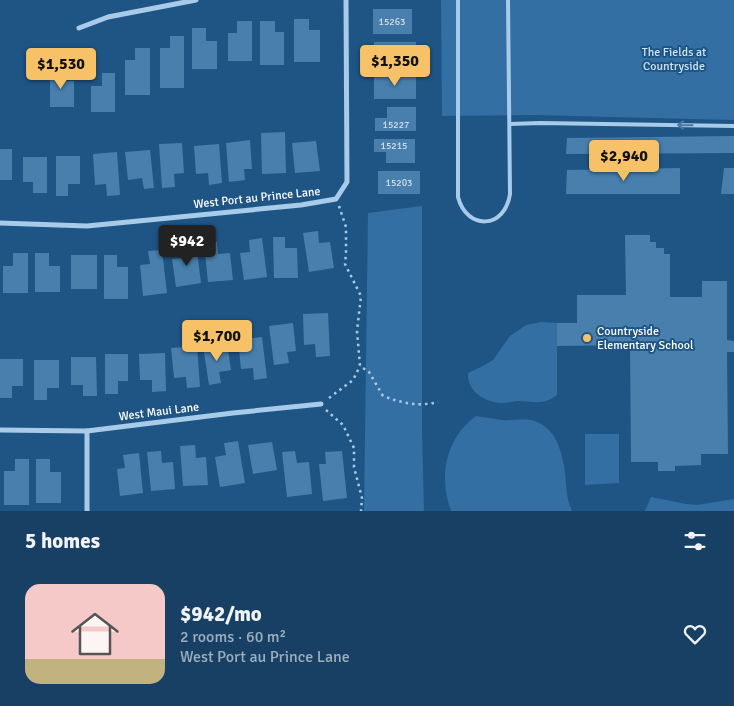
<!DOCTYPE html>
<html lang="en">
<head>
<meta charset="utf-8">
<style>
  :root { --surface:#174064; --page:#244b6d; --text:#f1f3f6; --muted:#9eafbf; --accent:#f7c168 }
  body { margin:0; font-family:Signika,sans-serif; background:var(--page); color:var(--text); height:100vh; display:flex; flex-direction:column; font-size:19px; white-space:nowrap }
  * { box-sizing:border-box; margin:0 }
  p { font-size:16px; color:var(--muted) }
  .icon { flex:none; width:28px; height:28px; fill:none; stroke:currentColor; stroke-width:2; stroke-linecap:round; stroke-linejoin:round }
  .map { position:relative; height:511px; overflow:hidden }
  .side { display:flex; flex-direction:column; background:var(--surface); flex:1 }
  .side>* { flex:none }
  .price { position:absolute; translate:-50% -42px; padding:0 11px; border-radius:5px; background:var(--accent); color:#111; font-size:16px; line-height:32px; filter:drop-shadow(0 1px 2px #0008) }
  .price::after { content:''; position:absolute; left:50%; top:30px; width:15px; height:11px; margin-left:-8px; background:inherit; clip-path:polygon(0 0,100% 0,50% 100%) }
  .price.on { background:#222; color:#fff }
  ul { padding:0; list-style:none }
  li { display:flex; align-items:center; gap:15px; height:125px; padding:0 25px }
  li span { display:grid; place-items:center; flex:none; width:140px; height:100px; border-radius:15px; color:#555 }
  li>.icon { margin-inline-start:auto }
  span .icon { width:60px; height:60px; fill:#fffc; stroke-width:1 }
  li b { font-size:21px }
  h2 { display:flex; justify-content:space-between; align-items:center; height:60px; padding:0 25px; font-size:21px }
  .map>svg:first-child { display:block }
  .green { fill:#336fa2 }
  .building { fill:#487fad }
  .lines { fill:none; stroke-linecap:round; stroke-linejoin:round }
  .path { stroke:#a8cbea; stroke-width:2.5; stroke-dasharray:2.5 4; stroke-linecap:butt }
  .service { stroke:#a8cbea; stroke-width:4 }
  .minor { stroke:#a8cbea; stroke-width:5 }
  .oneway { stroke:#4878a3 }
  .poi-dot { fill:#f7c168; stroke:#1f5585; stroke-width:2 }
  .labels { text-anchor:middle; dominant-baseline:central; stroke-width:4; stroke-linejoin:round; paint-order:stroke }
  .number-label { font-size:10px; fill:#d1dfea }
  .park-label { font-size:12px; fill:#cce3f7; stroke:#1f5585 }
  .street-label { font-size:12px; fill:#fff; stroke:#1f5585 }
  .poi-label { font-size:12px; fill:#fff; stroke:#1f5585; text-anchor:start }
</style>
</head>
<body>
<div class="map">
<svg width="734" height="511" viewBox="0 0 734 511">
  <rect width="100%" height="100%" fill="#1f5585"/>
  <g class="green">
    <polygon points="441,0 734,0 734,120 535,115 442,116"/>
    <polygon points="422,206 422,431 424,511 364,511 368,213"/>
    <path d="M541,322L557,323V395C543,406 534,401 517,401C512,402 506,403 501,403C484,402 467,391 468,373L481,367L493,360L510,336L526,325Z"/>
    <path d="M476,416C485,417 494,419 503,420C514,421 527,417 537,422C555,429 561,449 564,466C567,482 565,496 572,511H451C438,476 446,438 476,416Z"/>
    <polygon points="585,434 619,434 619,483 585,485"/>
    <polygon points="651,497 686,504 697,505 734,499 734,511 645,511"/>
  </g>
  <g class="building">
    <rect x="373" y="9" width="39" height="25"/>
    <polygon points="294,19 309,19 309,30 320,30 320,62 294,62"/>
    <polygon points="237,21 252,21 252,61 228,61 228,33 237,33"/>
    <polygon points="260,21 275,21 275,32 284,32 284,65 260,65"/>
    <polygon points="192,28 206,28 206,41 217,41 217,69 192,69"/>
    <polygon points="170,36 184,36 184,88 160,88 160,48 170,48"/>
    <rect x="374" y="42" width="42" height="25"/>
    <polygon points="135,48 150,48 150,95 125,95 125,60 135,60"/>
    <polygon points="50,68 63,68 63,81 74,81 74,107 50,107"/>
    <polygon points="102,73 115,73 115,112 91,112 91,86 102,86"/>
    <rect x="374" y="75" width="42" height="24"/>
    <polygon points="387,107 416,107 416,131 375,131 375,118 387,118"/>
    <polygon points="285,132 286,173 262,174 261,133"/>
    <polygon points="734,136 734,153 566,154 567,138"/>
    <polygon points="374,139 415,139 415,163 386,163 386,152 374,152"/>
    <polygon points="250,140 252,169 244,169 245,180 229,182 226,143"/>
    <polygon points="316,141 320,171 295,173 292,143"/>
    <polygon points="182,143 184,173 174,174 175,187 162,188 159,144"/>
    <polygon points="219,144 222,183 209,185 208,173 196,174 194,146"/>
    <rect x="0" y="149" width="12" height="31"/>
    <polygon points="150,150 154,188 144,189 142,178 128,180 125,152"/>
    <polygon points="117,152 120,195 107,196 106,184 95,185 93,154"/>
    <polygon points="56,156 80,156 80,184 68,184 68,196 56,196"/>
    <polygon points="23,157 47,157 47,193 33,193 33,182 23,182"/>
    <polygon points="680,168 680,194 566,194 567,170"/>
    <polygon points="724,168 734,168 734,194 721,194"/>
    <rect x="378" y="171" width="42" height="23"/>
    <polygon points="318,231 319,243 330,242 334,268 309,272 303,233"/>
    <polygon points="625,235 650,235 650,242 656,242 656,248 664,248 664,254 670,254 670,297 702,297 702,281 727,281 727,340 734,341 734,352 727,352 728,454 701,454 701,465 675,466 675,471 658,471 658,462 631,462 630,345 557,346 557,323 577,323 577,295 626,295"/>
    <polygon points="273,237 285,237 285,248 297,248 298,278 274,278"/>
    <polygon points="262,238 267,277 244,280 240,253 250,252 249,240"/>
    <polygon points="217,242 218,254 230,253 233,280 208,282 204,243"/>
    <polygon points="196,243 201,283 176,287 172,259 183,258 181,245"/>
    <polygon points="162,250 167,293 143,296 140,265 150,264 148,251"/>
    <polygon points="13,253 28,253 28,293 3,293 3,266 13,266"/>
    <polygon points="35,253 49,253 49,266 60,266 60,292 35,292"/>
    <rect x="71" y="255" width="26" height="34"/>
    <polygon points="104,255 117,255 117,267 128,267 128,299 104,299"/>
    <polygon points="328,313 330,356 316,357 315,344 304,345 303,314"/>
    <polygon points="293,323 296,351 287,352 289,363 274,365 269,326"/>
    <polygon points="262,337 267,378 254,380 253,368 241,369 238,340"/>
    <polygon points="227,343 231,370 219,372 221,383 209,385 203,346"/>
    <polygon points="197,346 200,387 187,388 186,377 174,378 171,348"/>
    <polygon points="165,353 166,391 152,392 152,380 140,380 139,354"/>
    <polygon points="105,354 128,354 128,381 118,381 118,394 105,394"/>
    <polygon points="71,357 96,357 97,396 83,396 83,385 71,385"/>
    <polygon points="0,359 23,359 23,386 12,386 12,398 0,398"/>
    <polygon points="34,360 59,360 59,388 47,388 47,400 34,400"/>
    <polygon points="238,441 245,483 220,487 215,457 226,455 224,443"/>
    <polygon points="272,442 277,470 253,474 248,445"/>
    <polygon points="195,445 196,458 206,457 208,485 183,486 180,446"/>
    <polygon points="161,451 162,463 173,462 175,489 151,491 147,452"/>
    <polygon points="295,451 297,463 309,462 312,494 287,497 282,452"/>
    <polygon points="342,451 347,498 323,501 319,464 326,464 325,452"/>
    <polygon points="139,453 143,493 120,496 117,469 125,468 123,455"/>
    <polygon points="15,459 29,459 29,505 4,505 4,471 15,471"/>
    <polygon points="36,459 50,459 50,472 61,472 61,503 36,503"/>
  </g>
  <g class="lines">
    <g class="path">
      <path d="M339,206L346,227V253L345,264L361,296L357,331L360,366L369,372L383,396C402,403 418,407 438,402"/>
      <polyline points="329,398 353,380 360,366"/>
      <polyline points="326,410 343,425 354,448 354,467 362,498 361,511"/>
    </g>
    <g class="service">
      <path d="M458,0V197C467,231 505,229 510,194L508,0"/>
      <polyline points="510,124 540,123 734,126"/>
    </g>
    <g class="minor">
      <polyline points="79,28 108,17 196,0"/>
      <polyline points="0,223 87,226 301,205 336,199 347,182 346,0"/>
      <polyline points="0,430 87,431 233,413 321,404"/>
      <polyline points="87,431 87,511"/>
    </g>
  </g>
  <defs><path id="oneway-shaft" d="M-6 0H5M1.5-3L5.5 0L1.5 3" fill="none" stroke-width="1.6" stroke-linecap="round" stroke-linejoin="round" transform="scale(1.25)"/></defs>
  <use class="oneway" href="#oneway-shaft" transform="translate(685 125) rotate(-179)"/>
  <circle class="poi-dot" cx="587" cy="338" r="5"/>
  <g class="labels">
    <g class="number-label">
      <text x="392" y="22">15263</text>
      <text x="396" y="125">15227</text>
      <text x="394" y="146">15215</text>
      <text x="399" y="183">15203</text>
    </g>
    <g class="park-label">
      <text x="674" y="52">The Fields at<tspan x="674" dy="14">Countryside</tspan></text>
    </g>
    <g class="street-label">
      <text transform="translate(257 198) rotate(-6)">West Port au Prince Lane</text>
      <text transform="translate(159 412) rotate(-7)">West Maui Lane</text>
    </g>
    <g class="poi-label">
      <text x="597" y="331">Countryside<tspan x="597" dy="14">Elementary School</tspan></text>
    </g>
  </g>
</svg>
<b class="price" style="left:395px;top:87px">$1,350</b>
<b class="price" style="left:61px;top:90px">$1,530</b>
<b class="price" style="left:624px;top:182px">$2,940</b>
<b class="price on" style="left:187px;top:267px">$942</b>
<b class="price" style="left:217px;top:362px">$1,700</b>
</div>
<section class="side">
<h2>5 homes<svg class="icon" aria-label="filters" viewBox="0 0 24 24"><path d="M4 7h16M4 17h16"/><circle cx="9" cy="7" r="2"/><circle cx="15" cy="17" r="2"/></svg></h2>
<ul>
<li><span style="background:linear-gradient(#f6c9c9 75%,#c2b280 0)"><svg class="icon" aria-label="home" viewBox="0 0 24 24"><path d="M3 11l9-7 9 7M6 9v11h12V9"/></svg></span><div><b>$942/mo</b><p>2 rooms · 60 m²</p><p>West Port au Prince Lane</p></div><svg class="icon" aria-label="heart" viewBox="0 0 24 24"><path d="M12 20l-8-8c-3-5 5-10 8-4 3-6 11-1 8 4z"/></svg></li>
</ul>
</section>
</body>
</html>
